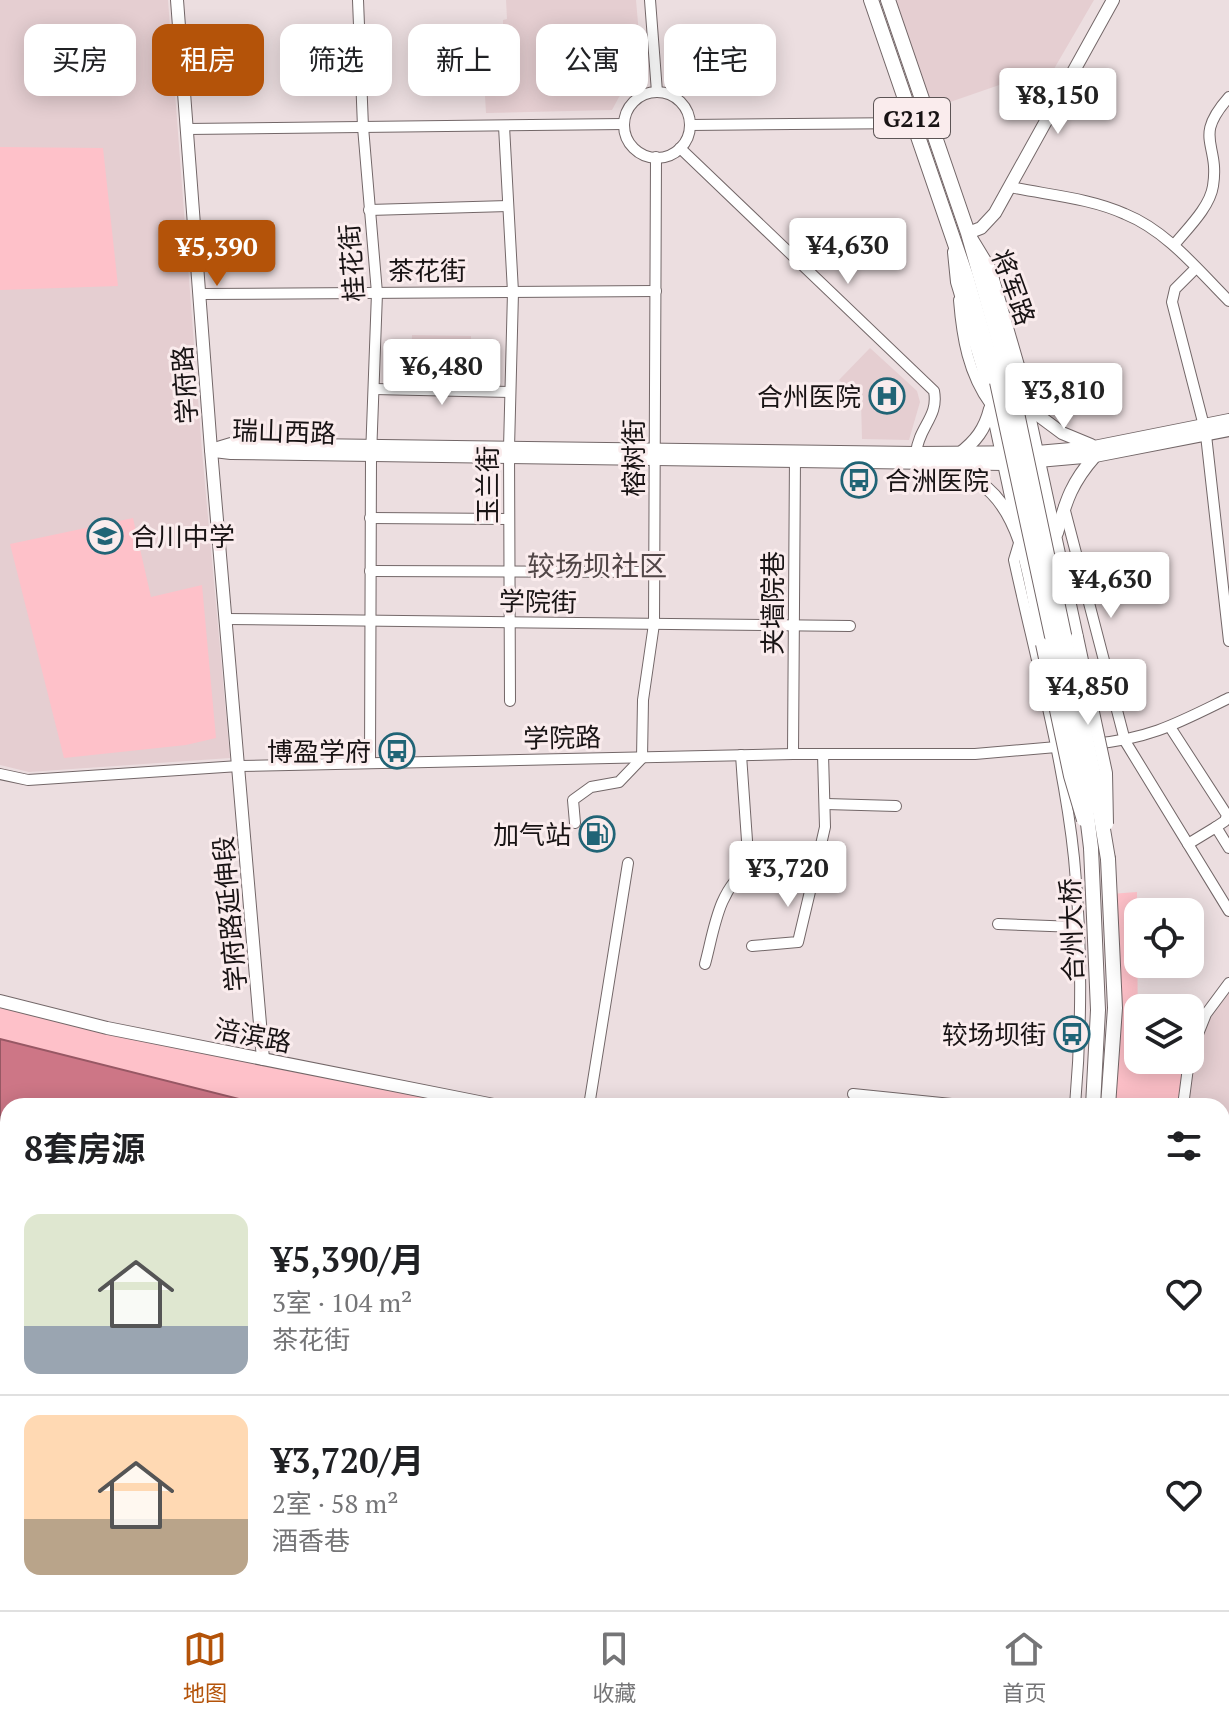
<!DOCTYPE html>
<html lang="zh">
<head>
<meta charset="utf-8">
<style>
  :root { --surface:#fff; --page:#f6f6f6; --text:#202124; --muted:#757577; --line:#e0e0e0; --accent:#b45309 }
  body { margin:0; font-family:"PT Serif","Noto Sans SC",serif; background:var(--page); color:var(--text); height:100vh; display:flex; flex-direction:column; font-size:30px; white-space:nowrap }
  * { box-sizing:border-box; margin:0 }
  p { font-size:26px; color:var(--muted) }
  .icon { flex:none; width:44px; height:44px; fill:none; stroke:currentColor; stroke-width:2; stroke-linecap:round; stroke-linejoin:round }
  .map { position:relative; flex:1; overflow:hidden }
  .sheet { position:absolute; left:0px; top:1098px; width:1230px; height:512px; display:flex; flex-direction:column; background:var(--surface); border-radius:24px 24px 0 0; box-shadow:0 4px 20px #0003 }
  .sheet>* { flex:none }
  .top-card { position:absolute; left:24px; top:24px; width:800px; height:72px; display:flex; gap:16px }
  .buttons { position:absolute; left:1124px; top:898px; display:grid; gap:16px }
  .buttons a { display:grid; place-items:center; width:80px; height:80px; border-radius:16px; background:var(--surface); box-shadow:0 4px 20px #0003; font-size:40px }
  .price { position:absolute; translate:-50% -68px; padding:0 18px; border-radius:8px; background:#fff; color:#222; font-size:26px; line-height:52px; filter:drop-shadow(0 2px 4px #0008) }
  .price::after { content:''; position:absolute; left:50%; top:48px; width:24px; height:18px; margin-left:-12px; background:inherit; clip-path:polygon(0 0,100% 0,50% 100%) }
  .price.on { background:var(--accent); color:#fff }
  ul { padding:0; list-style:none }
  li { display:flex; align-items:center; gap:24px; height:200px; padding:0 24px }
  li+li { border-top:2px solid var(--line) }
  li span { display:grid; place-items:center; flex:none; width:224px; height:160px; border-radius:16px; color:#555 }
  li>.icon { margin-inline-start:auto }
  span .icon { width:96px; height:96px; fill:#fffc; stroke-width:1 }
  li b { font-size:34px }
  h2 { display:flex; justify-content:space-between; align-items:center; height:96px; padding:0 24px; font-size:34px }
  .tag { padding:0 28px; border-radius:16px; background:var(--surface); box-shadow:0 4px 20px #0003; font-size:28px; line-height:72px }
  .tag.on { background:var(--accent); color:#fff }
  .menu { display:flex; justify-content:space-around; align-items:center; height:112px; border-top:2px solid var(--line); background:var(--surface); font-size:22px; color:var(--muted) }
  .menu a { display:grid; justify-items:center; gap:4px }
  .menu .on { color:var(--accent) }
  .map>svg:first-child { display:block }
  .built { fill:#e5ced1 }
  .green { fill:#fec1c9 }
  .water { fill:#cd7686; stroke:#975864; stroke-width:2 }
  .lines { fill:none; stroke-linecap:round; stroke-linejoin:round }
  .ferry { stroke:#52001d; stroke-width:2; stroke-dasharray:10 8; stroke-linecap:butt }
  .minor-casing { stroke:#736768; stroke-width:12 }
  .major-casing { stroke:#736768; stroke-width:14 }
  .highway-casing { stroke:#736768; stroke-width:16 }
  .minor { stroke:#fff; stroke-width:10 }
  .major { stroke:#fff; stroke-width:12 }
  .highway { stroke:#fff; stroke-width:14 }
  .major-bridge-casing { stroke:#736768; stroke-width:14; stroke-linecap:butt }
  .highway-bridge-casing { stroke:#736768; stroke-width:16; stroke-linecap:butt }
  .major-bridge { stroke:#fff; stroke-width:12 }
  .highway-bridge { stroke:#fff; stroke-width:14 }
  .labels { text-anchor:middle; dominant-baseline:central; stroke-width:6; stroke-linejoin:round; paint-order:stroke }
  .shield { fill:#faeced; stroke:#5c5455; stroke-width:2 }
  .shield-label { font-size:24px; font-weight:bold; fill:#181314 }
  .street-label { font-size:26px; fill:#181314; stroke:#faeced }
  .poi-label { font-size:26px; fill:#181314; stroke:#faeced; text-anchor:end }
  .neighbourhood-label { font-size:28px; fill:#514647; stroke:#faeced }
</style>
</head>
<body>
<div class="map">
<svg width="1229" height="1610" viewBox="0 0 1229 1610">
  <rect width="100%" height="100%" fill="#ecdee0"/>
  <g class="built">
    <polygon points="0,0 168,0 202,451 230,758 29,772 0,765"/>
    <polygon points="506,0 636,0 643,80 629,86 619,97 612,110 486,113 481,30 503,29 503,20 507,19"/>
    <polygon points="895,0 1094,0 1047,81 1031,72 1011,89 1005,83 930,109"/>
    <polygon points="412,335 471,336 472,391 410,390"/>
    <polygon points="870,348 917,391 920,402 909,440 862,439 861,401 839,380"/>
    <polygon points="1229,983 1229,1131 1222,1130 1222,1106 1183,1106 1185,1086 1206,1014"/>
  </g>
  <g class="green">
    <polygon points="0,147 103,148 118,286 0,290"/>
    <polygon points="133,518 151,597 202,585 216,738 186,745 64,758 10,544"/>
    <polygon points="1137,892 1138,1060 1189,1060 1183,1106 1108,1106 1110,894"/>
    <polygon points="0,1001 499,1106 267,1106 0,1039"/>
    <polygon points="0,1530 8,1532 8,1584 0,1583"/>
    <polygon points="93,1602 336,1602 379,1610 132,1610"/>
  </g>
  <g class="water">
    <polygon points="0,1039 267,1106 8,1106 8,1532 0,1530"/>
    <polygon points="1222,1307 1229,1308 1229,1610 379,1610 336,1602 1222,1602"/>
  </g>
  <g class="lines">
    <g class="ferry">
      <polyline points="0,1259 8,1261"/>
      <polyline points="1222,1516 1229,1517"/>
    </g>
    <defs>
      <g id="minor">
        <polyline points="358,0 363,127 377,293 371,456 370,763"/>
        <polyline points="650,0 657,92"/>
        <circle cx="657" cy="125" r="33"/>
        <polyline points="690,125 914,123"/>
        <polyline points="504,126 513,292 509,448 510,701"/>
        <polyline points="187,129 624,124"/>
        <path d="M680,148L934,391C939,417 919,426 916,453"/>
        <path d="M1010,187C1048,195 1090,198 1125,214C1167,231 1198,270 1229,301"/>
        <polyline points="369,210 508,206"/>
        <path d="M1174,245C1187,229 1210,207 1213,186C1220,142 1192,139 1229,97"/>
        <polyline points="1196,268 1175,289 1172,302 1204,426"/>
        <polyline points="199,294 656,291"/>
        <path d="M959,300C962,337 968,374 991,405"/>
        <polyline points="374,389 510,392"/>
        <polyline points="1206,435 1229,641"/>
        <polyline points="1064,507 1125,741 1229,911"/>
        <polyline points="370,518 509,519"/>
        <path d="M1020,540L1014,560C1035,656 1064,761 1074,858C1082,940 1082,1024 1075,1106"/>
        <polyline points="370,571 654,572"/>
        <polyline points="226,619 850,626"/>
        <polyline points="1170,727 1227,815 1225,821 1216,827"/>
        <path d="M1092,744C1150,739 1178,723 1229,698"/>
        <polyline points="793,754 795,456"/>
        <polyline points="741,755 749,869 817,862 825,827 823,754"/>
        <polyline points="0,774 28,780 239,766 793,754 975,754 1068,746"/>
        <polyline points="826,804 896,806"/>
        <polyline points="575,823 573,800 591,787 619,782 642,758 643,700 654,624 656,157"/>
        <polyline points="1188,844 1216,827 1229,848"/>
        <polyline points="998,924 1077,927"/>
        <polyline points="752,946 798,942 817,862"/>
        <path d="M705,964C714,931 718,888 749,869"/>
        <polyline points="1190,1054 1206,1014 1229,983"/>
        <polyline points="853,1094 971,1106"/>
        <polyline points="589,1106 628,863"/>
        <polyline points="1183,1106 1189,1060"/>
        <polyline points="1222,1130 1229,1131"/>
        <polyline points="0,1583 8,1584"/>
        <polyline points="0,1591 8,1592"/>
        <polyline points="56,1602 94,1610"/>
        <polyline points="93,1602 132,1610"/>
      </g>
      <g id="major">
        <polyline points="177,0 211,450 263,1059"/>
        <polyline points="954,252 957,282 985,375 1020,538"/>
        <polyline points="1027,407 1062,433 1091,445"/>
        <polyline points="211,450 231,444 916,453 1037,452 1094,447 1229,420"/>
        <polyline points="214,451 231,453 1004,464 1095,456 1229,430"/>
        <path d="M959,454C976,441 985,429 990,409"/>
        <path d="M939,469C953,472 968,475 980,483C1026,513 1032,595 1042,644"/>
        <path d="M1057,533C1066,500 1072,482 1095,456"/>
        <polyline points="1077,637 1019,369 990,269 968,233 981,228 995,213 1113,0"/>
        <polyline points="0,1001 107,1028 499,1106"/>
        <polyline points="1222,1268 1229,1270"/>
      </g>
      <g id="highway">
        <polyline points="871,0 966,276 997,382"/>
        <polyline points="888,0 968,233 1010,380"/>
        <polyline points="1091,848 1098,1010 1093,1106"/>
        <polyline points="1108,1106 1115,1008 1108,859"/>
        <polyline points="1066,1610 1067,1602"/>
        <polyline points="1081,1610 1081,1602"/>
      </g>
    </defs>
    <use href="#minor" class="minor-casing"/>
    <use href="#major" class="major-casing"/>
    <use href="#highway" class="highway-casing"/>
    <use href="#minor" class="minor"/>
    <use href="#major" class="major"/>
    <use href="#highway" class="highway"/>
    <defs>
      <g id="major-bridge">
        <polyline points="1077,637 1106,773 1107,824"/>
        <polyline points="1042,644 1070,776 1083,820"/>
      </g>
      <g id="highway-bridge">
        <polyline points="1010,380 1094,776 1108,859"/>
        <polyline points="997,382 1082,775 1091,848"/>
      </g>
    </defs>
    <use href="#major-bridge" class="major-bridge-casing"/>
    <use href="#highway-bridge" class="highway-bridge-casing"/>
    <use href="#major-bridge" class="major-bridge"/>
    <use href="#highway-bridge" class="highway-bridge"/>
  </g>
  <defs>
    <symbol id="hospital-ring" viewBox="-11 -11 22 22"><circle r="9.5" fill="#faeced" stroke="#216476" stroke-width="1.5"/><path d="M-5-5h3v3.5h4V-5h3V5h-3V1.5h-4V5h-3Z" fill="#216476"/></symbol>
    <symbol id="bus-ring" viewBox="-11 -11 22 22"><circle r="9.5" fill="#faeced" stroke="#216476" stroke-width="1.5"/><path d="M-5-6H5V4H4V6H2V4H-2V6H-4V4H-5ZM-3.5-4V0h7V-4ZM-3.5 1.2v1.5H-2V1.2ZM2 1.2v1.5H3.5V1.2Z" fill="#216476"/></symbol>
    <symbol id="school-ring" viewBox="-11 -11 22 22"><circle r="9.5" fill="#faeced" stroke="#216476" stroke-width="1.5"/><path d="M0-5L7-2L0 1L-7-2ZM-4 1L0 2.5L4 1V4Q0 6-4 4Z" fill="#216476"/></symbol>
    <symbol id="fuel-ring" viewBox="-11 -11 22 22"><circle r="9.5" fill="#faeced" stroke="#216476" stroke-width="1.5"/><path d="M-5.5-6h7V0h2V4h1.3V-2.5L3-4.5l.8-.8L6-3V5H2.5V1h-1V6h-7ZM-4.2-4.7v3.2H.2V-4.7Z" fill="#216476"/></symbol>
  </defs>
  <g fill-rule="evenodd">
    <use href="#hospital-ring" x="867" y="376" width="40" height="40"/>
    <use href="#bus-ring" x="839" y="460" width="40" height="40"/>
    <use href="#school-ring" x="85" y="516" width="40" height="40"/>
    <use href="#bus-ring" x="377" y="731" width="40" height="40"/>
    <use href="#fuel-ring" x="577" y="814" width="40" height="40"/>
    <use href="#bus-ring" x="1052" y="1014" width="40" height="40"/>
  </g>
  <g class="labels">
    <rect class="shield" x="874" y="98" width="76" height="40" rx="6"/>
    <g class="shield-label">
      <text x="912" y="118">G212</text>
    </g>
    <g class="street-label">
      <text transform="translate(351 263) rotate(-94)">桂花街</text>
      <text x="427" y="270">茶花街</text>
      <text transform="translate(1014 287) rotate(70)">将军路</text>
      <text transform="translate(184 385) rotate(-94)">学府路</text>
      <text transform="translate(284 431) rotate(2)">瑞山西路</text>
      <text transform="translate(633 458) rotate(-90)">榕树街</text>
      <text transform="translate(487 485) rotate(-90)">玉兰街</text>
      <text transform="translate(538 601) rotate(1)">学院街</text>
      <text transform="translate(772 603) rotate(-90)">夹墙院巷</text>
      <text transform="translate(562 737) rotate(-1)">学院路</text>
      <text transform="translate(229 914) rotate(-95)">学府路延伸段</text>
      <text transform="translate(1071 930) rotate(-92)">合州大桥</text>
      <text transform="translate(253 1035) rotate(11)">涪滨路</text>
    </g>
    <g class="poi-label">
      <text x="861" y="396">合州医院</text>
      <text x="885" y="480" text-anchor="start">合洲医院</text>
      <text x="131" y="536" text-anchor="start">合川中学</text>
      <text x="371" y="751">博盈学府</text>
      <text x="571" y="834">加气站</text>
      <text x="1046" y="1034">较场坝街</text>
    </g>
    <g class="neighbourhood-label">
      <text x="597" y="565">较场坝社区</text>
    </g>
  </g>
</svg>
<div class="buttons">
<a><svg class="icon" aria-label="locate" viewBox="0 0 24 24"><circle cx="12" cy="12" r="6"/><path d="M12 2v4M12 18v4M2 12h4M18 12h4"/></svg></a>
<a><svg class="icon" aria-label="layers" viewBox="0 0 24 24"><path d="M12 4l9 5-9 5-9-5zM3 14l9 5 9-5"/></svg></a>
</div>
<b class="price" style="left:1058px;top:136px">¥8,150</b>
<b class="price" style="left:848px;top:286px">¥4,630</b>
<b class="price on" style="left:217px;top:288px">¥5,390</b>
<b class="price" style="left:442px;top:407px">¥6,480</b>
<b class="price" style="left:1064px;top:431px">¥3,810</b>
<b class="price" style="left:1111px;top:620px">¥4,630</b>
<b class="price" style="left:1088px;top:727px">¥4,850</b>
<b class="price" style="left:788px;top:909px">¥3,720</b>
<div class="top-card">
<a class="tag">买房</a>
<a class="tag on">租房</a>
<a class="tag">筛选</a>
<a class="tag">新上</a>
<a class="tag">公寓</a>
<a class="tag">住宅</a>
</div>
<section class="sheet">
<h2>8套房源<svg class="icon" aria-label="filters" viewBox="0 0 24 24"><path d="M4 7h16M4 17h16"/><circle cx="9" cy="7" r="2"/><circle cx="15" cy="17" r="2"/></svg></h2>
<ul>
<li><span style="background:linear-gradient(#dfe7d0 70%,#9aa5b1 0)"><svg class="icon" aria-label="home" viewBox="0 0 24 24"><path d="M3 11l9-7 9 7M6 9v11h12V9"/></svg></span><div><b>¥5,390/月</b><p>3室 · 104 m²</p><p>茶花街</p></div><svg class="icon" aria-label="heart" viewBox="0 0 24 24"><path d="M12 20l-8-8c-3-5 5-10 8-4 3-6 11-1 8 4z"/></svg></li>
<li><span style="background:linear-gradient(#ffd9b3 65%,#b9a48a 0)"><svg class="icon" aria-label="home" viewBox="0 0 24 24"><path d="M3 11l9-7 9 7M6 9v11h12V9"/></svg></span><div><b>¥3,720/月</b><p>2室 · 58 m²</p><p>酒香巷</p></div><svg class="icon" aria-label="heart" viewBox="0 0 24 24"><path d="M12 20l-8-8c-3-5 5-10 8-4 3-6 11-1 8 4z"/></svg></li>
</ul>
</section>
</div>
<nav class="menu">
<a class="on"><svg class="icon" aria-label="map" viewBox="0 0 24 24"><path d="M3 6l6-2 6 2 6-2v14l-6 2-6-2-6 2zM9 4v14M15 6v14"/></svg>地图</a>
<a><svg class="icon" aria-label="saved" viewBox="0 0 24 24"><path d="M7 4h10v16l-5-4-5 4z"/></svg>收藏</a>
<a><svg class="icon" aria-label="home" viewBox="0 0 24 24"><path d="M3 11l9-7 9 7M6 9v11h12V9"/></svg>首页</a>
</nav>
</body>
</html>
